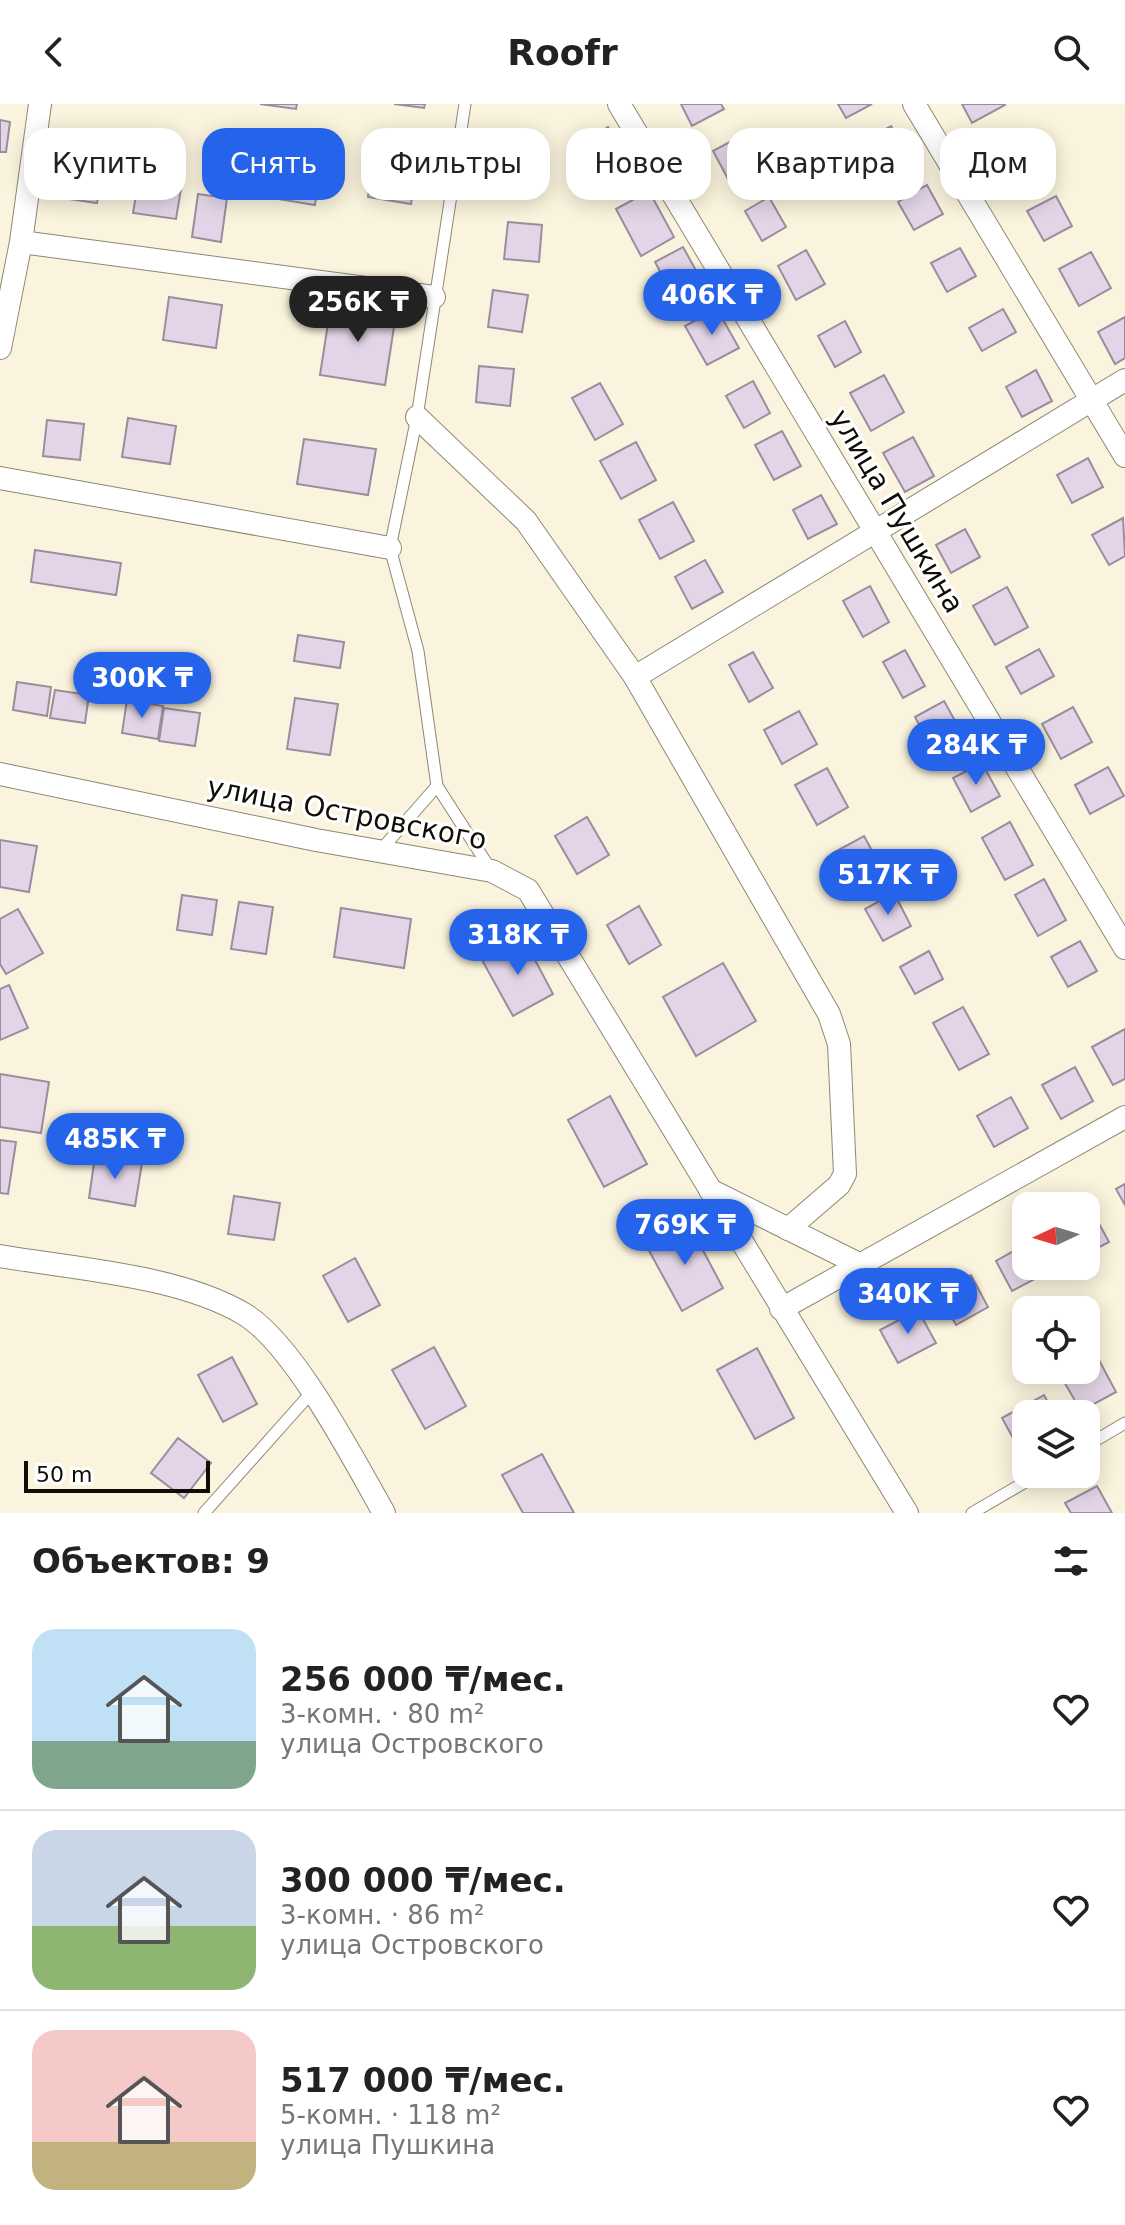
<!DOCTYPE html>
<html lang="ru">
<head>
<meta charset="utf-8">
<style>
  :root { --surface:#fff; --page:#f2f2f2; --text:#222; --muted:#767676; --line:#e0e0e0; --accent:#2563eb }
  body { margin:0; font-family:"DejaVu Sans",sans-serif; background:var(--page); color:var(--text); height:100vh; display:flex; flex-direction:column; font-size:30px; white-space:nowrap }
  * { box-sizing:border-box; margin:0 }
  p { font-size:26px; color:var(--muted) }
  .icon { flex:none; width:44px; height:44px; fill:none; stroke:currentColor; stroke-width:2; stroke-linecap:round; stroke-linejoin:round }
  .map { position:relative; height:1409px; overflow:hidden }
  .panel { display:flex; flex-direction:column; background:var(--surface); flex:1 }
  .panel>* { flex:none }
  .hud { position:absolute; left:24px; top:24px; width:1078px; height:72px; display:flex; gap:16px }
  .needle { width:52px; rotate:266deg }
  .tools { position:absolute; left:1012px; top:1088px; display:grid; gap:16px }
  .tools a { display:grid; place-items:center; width:88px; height:88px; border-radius:16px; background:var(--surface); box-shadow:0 4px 20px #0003; font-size:40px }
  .scale { position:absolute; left:24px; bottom:20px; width:186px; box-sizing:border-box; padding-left:8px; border:4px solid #100d07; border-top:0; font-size:22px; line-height:28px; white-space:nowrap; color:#100d07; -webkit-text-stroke:6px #fff; paint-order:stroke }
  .price { position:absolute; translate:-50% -68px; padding:0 18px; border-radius:28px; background:var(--accent); color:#fff; font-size:26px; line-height:52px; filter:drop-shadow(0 2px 4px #0008) }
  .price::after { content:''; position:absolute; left:50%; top:48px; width:24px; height:18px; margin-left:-12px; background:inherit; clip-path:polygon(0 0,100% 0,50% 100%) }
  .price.selected { background:#222; color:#fff }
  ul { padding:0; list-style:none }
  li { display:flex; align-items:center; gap:24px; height:200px; padding:0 32px }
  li+li { border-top:2px solid var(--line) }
  li span { display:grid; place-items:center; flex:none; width:224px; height:160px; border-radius:24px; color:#555 }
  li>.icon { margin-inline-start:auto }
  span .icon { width:96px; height:96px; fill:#fffc; stroke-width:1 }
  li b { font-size:34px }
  h2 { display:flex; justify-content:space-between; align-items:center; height:96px; padding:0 32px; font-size:34px }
  .tag { padding:0 28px; border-radius:24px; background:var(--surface); box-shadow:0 4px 20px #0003; font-size:28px; line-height:72px }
  .tag.selected { background:var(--accent); color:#fff }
  header { display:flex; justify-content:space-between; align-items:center; height:104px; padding:0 32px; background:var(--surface); font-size:36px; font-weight:800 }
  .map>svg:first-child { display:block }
  .building { fill:#e3d5e7; stroke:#9a8d9e; stroke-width:2 }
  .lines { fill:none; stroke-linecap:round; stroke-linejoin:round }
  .service-casing { stroke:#8d8774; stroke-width:13 }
  .minor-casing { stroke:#8d8774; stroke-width:24 }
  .service { stroke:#fff; stroke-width:11 }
  .minor { stroke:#fff; stroke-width:22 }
  .labels { text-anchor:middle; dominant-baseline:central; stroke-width:6; stroke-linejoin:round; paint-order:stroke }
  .street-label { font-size:28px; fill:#100d07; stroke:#fff }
</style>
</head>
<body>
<header><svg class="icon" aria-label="back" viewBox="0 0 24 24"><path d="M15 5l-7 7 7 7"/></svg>Roofr<svg class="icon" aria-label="search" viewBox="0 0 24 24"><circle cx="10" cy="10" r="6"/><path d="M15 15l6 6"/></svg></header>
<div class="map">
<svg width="1125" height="1409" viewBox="0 0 1125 1409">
  <rect width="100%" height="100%" fill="#faf4de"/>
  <g class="building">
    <polygon points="260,0 297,0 296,5"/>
    <polygon points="394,0 425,0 424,4"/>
    <polygon points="681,0 721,0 724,5 692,22"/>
    <polygon points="838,0 872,0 846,14"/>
    <polygon points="962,0 1004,0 1005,1 972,19"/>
    <polygon points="0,16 10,18 6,48 0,48"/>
    <polygon points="891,22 910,59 882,74 862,38"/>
    <polygon points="608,23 623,50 590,68 576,41"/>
    <polygon points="1022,29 1039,62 1009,79 991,46"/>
    <polygon points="739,33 760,71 734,86 713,47"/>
    <polygon points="376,37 420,44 411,100 368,93"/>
    <polygon points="67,61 102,67 97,99 62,94"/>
    <polygon points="283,63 320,69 315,101 278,95"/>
    <polygon points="139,73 182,79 176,115 133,109"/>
    <polygon points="927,81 943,110 914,126 898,98"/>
    <polygon points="649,87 674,133 641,152 616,105"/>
    <polygon points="198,90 227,94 221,138 192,133"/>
    <polygon points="1056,92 1072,122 1044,137 1027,107"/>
    <polygon points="769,93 786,123 762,137 745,107"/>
    <polygon points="508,118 542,121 539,158 504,155"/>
    <polygon points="683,143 703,179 674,194 655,158"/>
    <polygon points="960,144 976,172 947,188 931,159"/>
    <polygon points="806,146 825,180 796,196 778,162"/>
    <polygon points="1091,148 1111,184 1079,202 1059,165"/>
    <polygon points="493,186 528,191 522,228 488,223"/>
    <polygon points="169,193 222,201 216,244 163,236"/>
    <polygon points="331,200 396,210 385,281 320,271"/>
    <polygon points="717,205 739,244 707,261 685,222"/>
    <polygon points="1003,205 1016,228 982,247 969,224"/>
    <polygon points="1125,213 1125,254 1115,260 1098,228"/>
    <polygon points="845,217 861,248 835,263 818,232"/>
    <polygon points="479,262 514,265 510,302 476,298"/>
    <polygon points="1036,266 1052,297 1022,313 1006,283"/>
    <polygon points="884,271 904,308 871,327 850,289"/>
    <polygon points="753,277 770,309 744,324 726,292"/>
    <polygon points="600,279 623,320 595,336 572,294"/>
    <polygon points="128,314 176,322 170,360 122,353"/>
    <polygon points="47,316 84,320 80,356 43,352"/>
    <polygon points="782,327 801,362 774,376 755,341"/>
    <polygon points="913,333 934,372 905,388 883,349"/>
    <polygon points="304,335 376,345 368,391 297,380"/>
    <polygon points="636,338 656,376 621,395 600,357"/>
    <polygon points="1088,354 1103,383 1072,399 1057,371"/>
    <polygon points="821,391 837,420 808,435 793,406"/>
    <polygon points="673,398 694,437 660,455 639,416"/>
    <polygon points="1123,414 1125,452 1109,461 1092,431"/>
    <polygon points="965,425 980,453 951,469 936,441"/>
    <polygon points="35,446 121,459 116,491 31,478"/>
    <polygon points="705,456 723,488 692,505 675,473"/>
    <polygon points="870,482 889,518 863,533 843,497"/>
    <polygon points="1007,483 1028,523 995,541 973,502"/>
    <polygon points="298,531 344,538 340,564 294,557"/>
    <polygon points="1039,545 1054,572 1021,590 1006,563"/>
    <polygon points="905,546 925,582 903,594 883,558"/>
    <polygon points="753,548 773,584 749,598 729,561"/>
    <polygon points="17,578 51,583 47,612 13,606"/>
    <polygon points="55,586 89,591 85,619 50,614"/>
    <polygon points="295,594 338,600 330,651 287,645"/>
    <polygon points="127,596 163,602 158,635 122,629"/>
    <polygon points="944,597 963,631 933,647 915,613"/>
    <polygon points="1073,603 1092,638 1061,655 1042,620"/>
    <polygon points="164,604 200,609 195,642 159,637"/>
    <polygon points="799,607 817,640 782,660 764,626"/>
    <polygon points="982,659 1000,692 971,708 953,674"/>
    <polygon points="1108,663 1124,692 1090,710 1075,681"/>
    <polygon points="827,664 848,703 817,721 795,681"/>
    <polygon points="587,713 609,751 577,770 555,732"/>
    <polygon points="1010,718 1033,761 1005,776 982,734"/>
    <polygon points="864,732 882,765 851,782 833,749"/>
    <polygon points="0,736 37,742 29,788 0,783"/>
    <polygon points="1044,775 1066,816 1038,832 1015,791"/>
    <polygon points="894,789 911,822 883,837 865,805"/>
    <polygon points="182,791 217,796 212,831 177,826"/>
    <polygon points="239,798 273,803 266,850 231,845"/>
    <polygon points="639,802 661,841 629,860 607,821"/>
    <polygon points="341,804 411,815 404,864 334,853"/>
    <polygon points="18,805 43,849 6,870 0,860 0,815"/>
    <polygon points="523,833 553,890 513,912 482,856"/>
    <polygon points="1080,837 1097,867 1068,883 1051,853"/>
    <polygon points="929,847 943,875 915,890 900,863"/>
    <polygon points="723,859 756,917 696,952 663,893"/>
    <polygon points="9,881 28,924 0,936 0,885"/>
    <polygon points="963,903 989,950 959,966 933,919"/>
    <polygon points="1125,925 1125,975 1113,981 1092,943"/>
    <polygon points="1075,963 1093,997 1061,1015 1042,981"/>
    <polygon points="0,970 49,978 41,1029 0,1023"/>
    <polygon points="610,992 647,1060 604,1083 568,1016"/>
    <polygon points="1011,993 1028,1024 994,1043 977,1012"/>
    <polygon points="0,1036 16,1038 8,1090 0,1089"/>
    <polygon points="95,1052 142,1059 135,1102 89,1094"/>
    <polygon points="1125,1080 1125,1101 1116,1085"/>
    <polygon points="234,1092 280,1099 274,1136 228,1130"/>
    <polygon points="1089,1101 1109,1138 1086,1150 1086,1103"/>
    <polygon points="689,1120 723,1184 682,1207 647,1143"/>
    <polygon points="1026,1140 1026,1162 1044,1162 1048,1168 1012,1187 996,1157"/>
    <polygon points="355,1154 380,1201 348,1218 323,1172"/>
    <polygon points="971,1171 988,1203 956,1221 938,1189"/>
    <polygon points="918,1206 936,1239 898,1259 880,1226"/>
    <polygon points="434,1243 466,1302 425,1325 392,1266"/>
    <polygon points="757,1244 794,1314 755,1335 717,1266"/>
    <polygon points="232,1253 257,1300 223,1318 198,1271"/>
    <polygon points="1099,1256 1116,1288 1081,1307 1063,1276"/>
    <polygon points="1044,1291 1054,1310 1026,1310 1026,1342 1019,1345 1002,1314"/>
    <polygon points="178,1334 211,1359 184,1394 151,1369"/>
    <polygon points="542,1350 574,1409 523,1409 502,1371"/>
    <polygon points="1097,1382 1112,1409 1071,1409 1065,1399"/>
  </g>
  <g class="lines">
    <defs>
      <g id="service">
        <polyline points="465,0 417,313 390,444 418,547 437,682 491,766"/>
        <polyline points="380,747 437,682"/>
        <polyline points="1086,1342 1125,1319"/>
        <polyline points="204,1409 311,1289"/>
        <polyline points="972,1409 1039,1370"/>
      </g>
      <g id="minor">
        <polyline points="619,0 1125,844"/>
        <polyline points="914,0 1125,352"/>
        <polyline points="21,138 434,193"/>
        <polyline points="0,244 21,138 40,0"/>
        <polyline points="417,313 526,417 635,573 829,910 839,940 845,1070 839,1081 788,1125"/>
        <polyline points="0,374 390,444"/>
        <polyline points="635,573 1125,276"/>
        <polyline points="0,670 316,736 492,767 528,786 907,1409"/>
        <polyline points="710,1086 863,1162"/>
        <path d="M0,1152C75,1165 178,1171 244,1210C294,1240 354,1356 384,1409"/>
        <polyline points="781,1205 1125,1013"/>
      </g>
    </defs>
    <use href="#service" class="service-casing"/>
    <use href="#minor" class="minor-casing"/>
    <use href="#service" class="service"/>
    <use href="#minor" class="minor"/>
  </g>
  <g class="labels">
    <g class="street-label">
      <text transform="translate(897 407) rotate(59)">улица Пушкина</text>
      <text transform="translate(347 709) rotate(11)">улица Островского</text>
    </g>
  </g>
</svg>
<div class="tools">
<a><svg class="needle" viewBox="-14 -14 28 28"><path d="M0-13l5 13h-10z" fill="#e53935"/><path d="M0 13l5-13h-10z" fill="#767676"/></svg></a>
<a><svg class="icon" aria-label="locate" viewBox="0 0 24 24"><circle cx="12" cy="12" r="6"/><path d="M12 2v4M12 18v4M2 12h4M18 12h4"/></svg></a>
<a><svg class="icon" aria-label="layers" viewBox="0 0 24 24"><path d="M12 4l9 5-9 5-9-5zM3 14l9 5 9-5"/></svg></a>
</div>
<div class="scale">50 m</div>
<b class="price" style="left:712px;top:233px">406K ₸</b>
<b class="price selected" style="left:358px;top:240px">256K ₸</b>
<b class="price" style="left:142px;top:616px">300K ₸</b>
<b class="price" style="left:976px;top:683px">284K ₸</b>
<b class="price" style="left:888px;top:813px">517K ₸</b>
<b class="price" style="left:518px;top:873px">318K ₸</b>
<b class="price" style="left:115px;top:1077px">485K ₸</b>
<b class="price" style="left:685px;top:1163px">769K ₸</b>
<b class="price" style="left:908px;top:1232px">340K ₸</b>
<div class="hud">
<a class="tag">Купить</a>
<a class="tag selected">Снять</a>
<a class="tag">Фильтры</a>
<a class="tag">Новое</a>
<a class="tag">Квартира</a>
<a class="tag">Дом</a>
</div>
</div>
<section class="panel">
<h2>Объектов: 9<svg class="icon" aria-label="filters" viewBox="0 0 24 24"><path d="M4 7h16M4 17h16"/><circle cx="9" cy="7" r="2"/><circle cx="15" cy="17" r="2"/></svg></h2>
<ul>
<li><span style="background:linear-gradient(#bfe0f5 70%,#7fa58c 0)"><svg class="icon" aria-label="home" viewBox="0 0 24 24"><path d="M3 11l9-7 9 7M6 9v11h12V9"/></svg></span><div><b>256 000 ₸/мес.</b><p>3-комн. · 80 m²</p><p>улица Островского</p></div><svg class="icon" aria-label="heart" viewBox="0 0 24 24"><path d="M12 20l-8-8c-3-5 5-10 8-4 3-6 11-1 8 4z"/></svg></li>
<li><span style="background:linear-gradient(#c9d6e8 60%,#8fb573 0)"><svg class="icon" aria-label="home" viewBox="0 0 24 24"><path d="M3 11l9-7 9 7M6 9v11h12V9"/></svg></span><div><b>300 000 ₸/мес.</b><p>3-комн. · 86 m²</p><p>улица Островского</p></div><svg class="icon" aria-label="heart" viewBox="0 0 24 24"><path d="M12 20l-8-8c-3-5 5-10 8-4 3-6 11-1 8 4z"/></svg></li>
<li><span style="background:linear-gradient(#f6c9c9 70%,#c2b280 0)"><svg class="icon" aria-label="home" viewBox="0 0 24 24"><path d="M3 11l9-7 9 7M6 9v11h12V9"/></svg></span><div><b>517 000 ₸/мес.</b><p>5-комн. · 118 m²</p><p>улица Пушкина</p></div><svg class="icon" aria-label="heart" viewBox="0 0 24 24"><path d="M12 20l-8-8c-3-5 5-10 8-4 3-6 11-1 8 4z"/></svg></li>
</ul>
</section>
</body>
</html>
